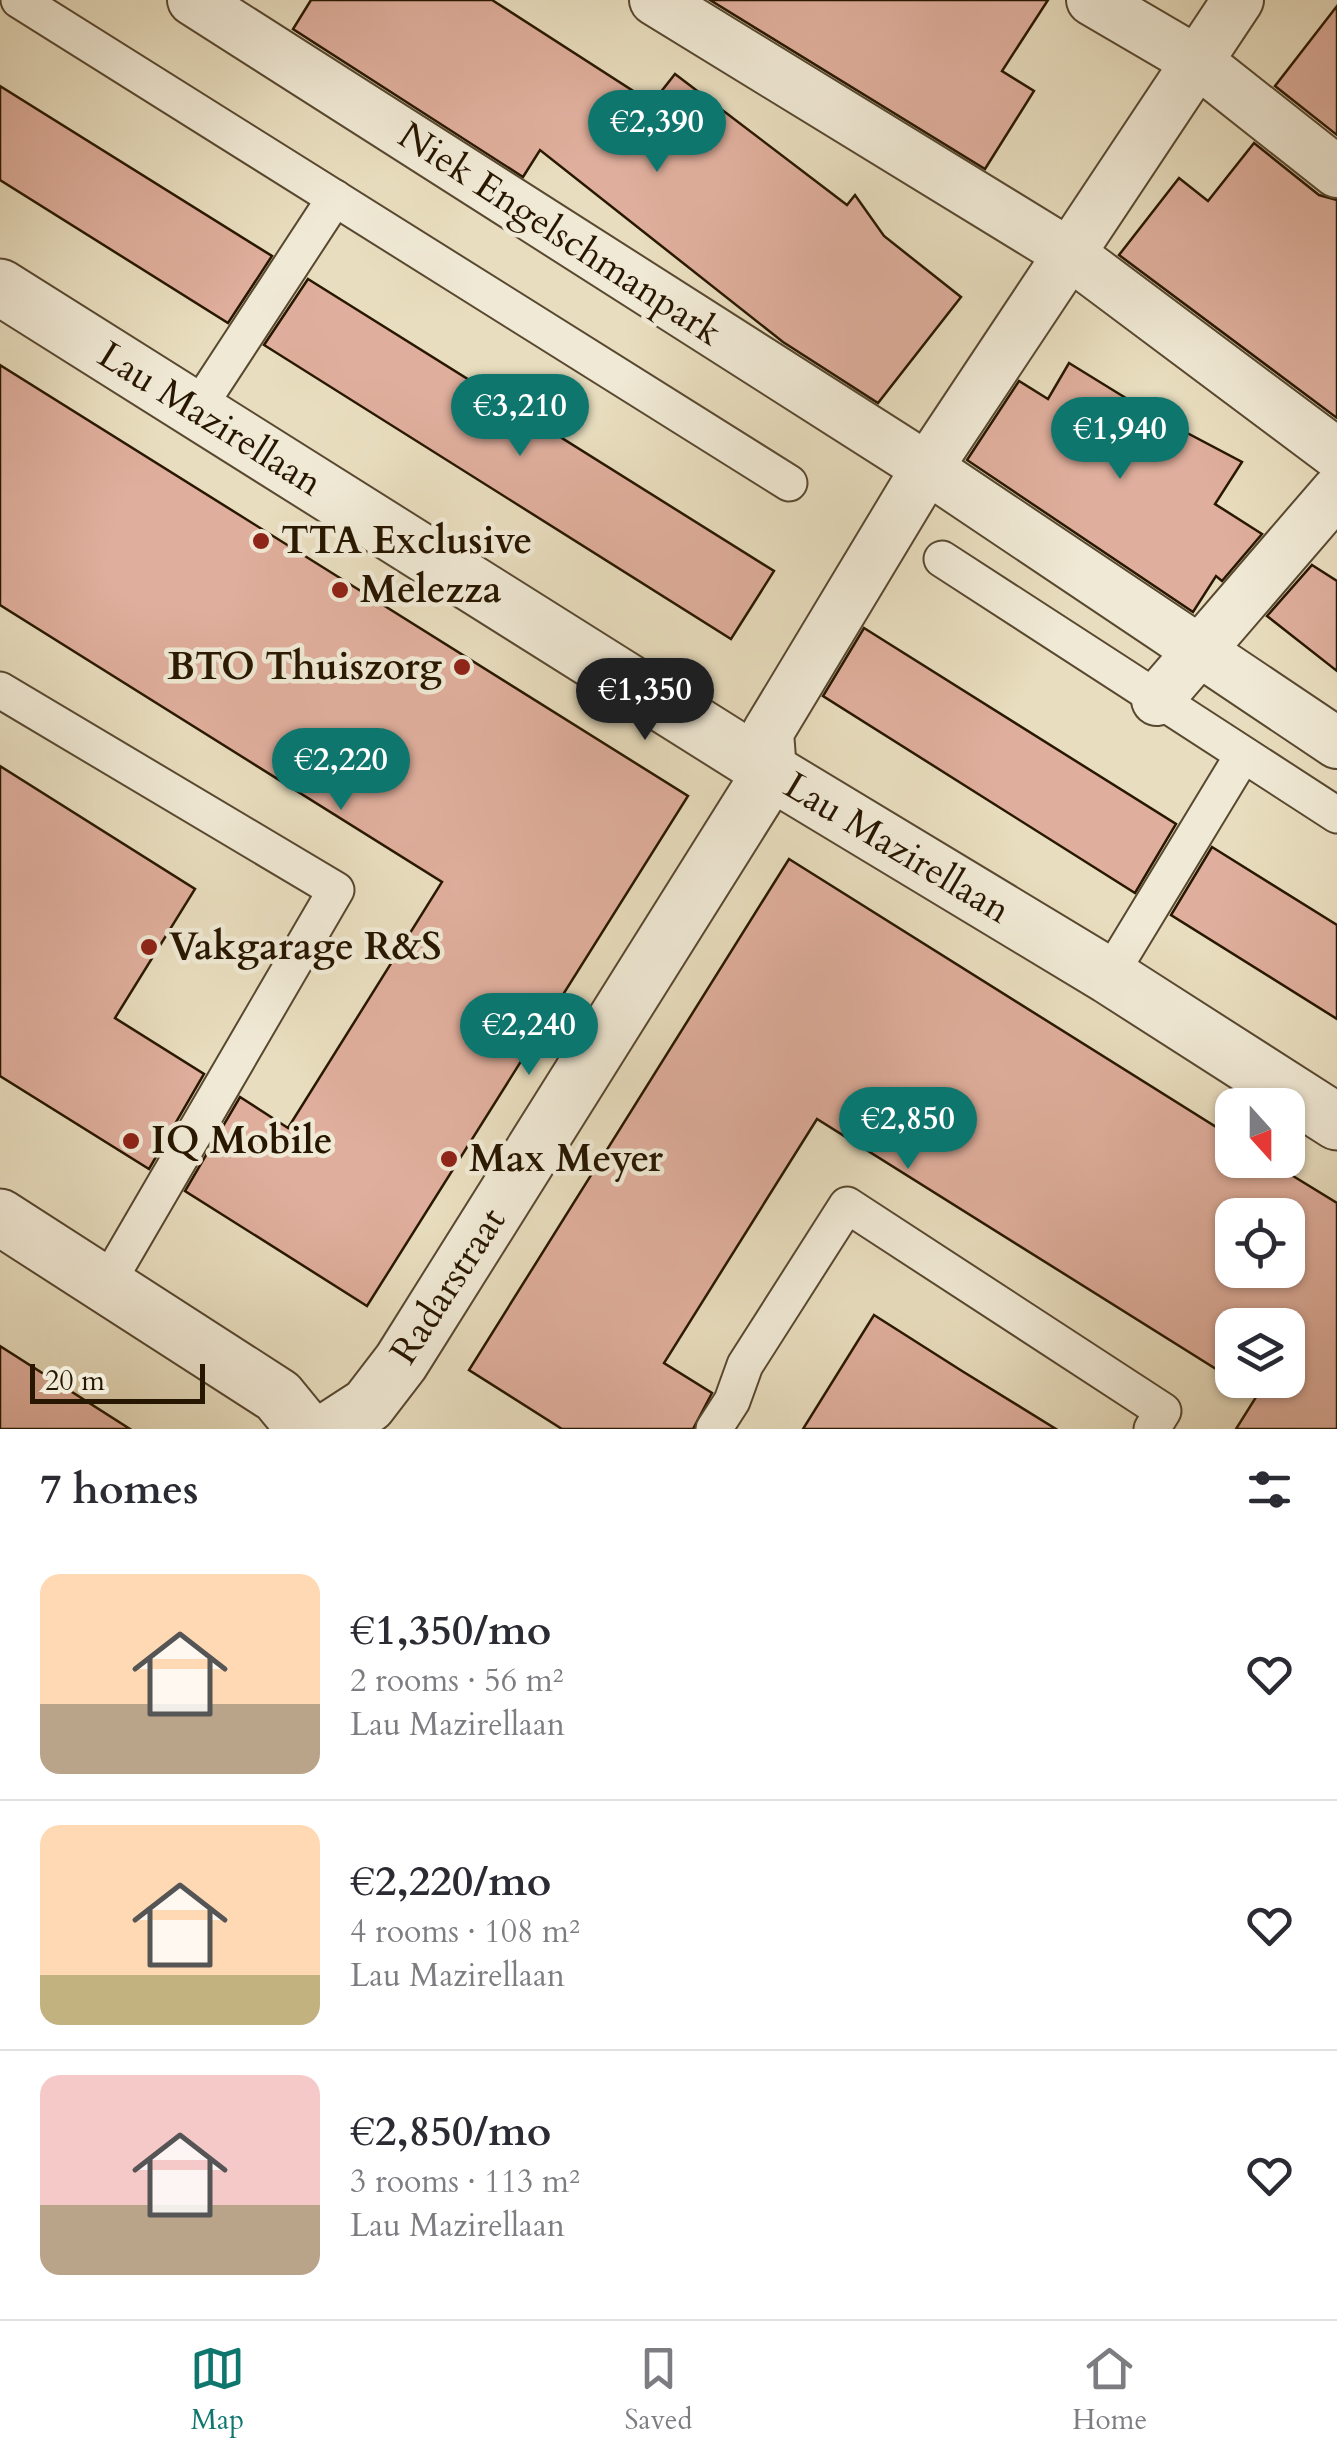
<!DOCTYPE html>
<html lang="en">
<head>
<meta charset="utf-8">
<style>
  :root { --surface:#fff; --page:#f7f7f7; --text:#2b2b33; --muted:#7c7c81; --line:#e1e1e2; --accent:#0f766e }
  body { margin:0; font-family:Cardo,serif; background:var(--page); color:var(--text); height:100vh; display:flex; flex-direction:column; font-size:38px; white-space:nowrap }
  * { box-sizing:border-box; margin:0 }
  p { font-size:32px; color:var(--muted) }
  .icon { flex:none; width:55px; height:55px; fill:none; stroke:currentColor; stroke-width:2; stroke-linecap:round; stroke-linejoin:round }
  .map { position:relative; height:1429px; overflow:hidden }
  .details { display:flex; flex-direction:column; background:var(--surface); flex:1 }
  .details>* { flex:none }
  .needle { width:65px; rotate:159deg }
  .fabs { position:absolute; left:1215px; top:1088px; display:grid; gap:20px }
  .fabs a { display:grid; place-items:center; width:90px; height:90px; border-radius:20px; background:var(--surface); box-shadow:0 2px 8px #0004; font-size:50px }
  .scale { position:absolute; left:30px; bottom:25px; width:175px; box-sizing:border-box; padding-left:10px; border:5px solid #281700; border-top:0; font-size:28px; line-height:35px; white-space:nowrap; color:#281700; -webkit-text-stroke:8px #f0e9d5; paint-order:stroke }
  .price { position:absolute; translate:-50% -85px; padding:0 22px; border-radius:35px; background:var(--accent); color:#fff; font-size:32px; line-height:65px; filter:drop-shadow(0 2px 5px #0008) }
  .price::after { content:''; position:absolute; left:50%; top:60px; width:30px; height:22px; margin-left:-15px; background:inherit; clip-path:polygon(0 0,100% 0,50% 100%) }
  .price.selected { background:#222; color:#fff }
  ul { padding:0; list-style:none }
  li { display:flex; align-items:center; gap:30px; height:250px; padding:0 40px }
  li+li { border-top:2px solid var(--line) }
  li span { display:grid; place-items:center; flex:none; width:280px; height:200px; border-radius:20px; color:#555 }
  li>.icon { margin-inline-start:auto }
  span .icon { width:120px; height:120px; fill:#fffc; stroke-width:1 }
  li b { font-size:42px }
  h2 { display:flex; justify-content:space-between; align-items:center; height:120px; padding:0 40px; font-size:42px }
  .tab-bar { display:flex; justify-content:space-around; align-items:center; height:140px; border-top:2px solid var(--line); background:var(--surface); font-size:28px; color:var(--muted) }
  .tab-bar a { display:grid; justify-items:center; gap:5px }
  .tab-bar .selected { color:var(--accent) }
  .map>svg:first-child { display:block }
  .building { fill:#dfae9c; stroke:#281700; stroke-width:2.5; fill-rule:evenodd }
  .lines { fill:none; stroke-linecap:round; stroke-linejoin:round }
  .service-casing { stroke:#584830; stroke-width:39 }
  .pedestrian-casing { stroke:#584830; stroke-width:54 }
  .minor-casing { stroke:#584830; stroke-width:59 }
  .service { stroke:#f0e9d5; stroke-width:35 }
  .pedestrian { stroke:#f0e9d5; stroke-width:50 }
  .minor { stroke:#f0e9d5; stroke-width:55 }
  .poi-dot { fill:#8f2418; stroke:#f0e9d5; stroke-width:4 }
  .labels { text-anchor:middle; dominant-baseline:central; stroke-width:9; stroke-linejoin:round; paint-order:stroke }
  .street-label { font-size:38px; fill:#281700; stroke:#f0e9d5 }
  .poi-label { font-size:38px; font-weight:bold; fill:#281700; stroke:#f0e9d5; text-anchor:start }
</style>
</head>
<body>
<div class="map">
<svg width="1337" height="1429" viewBox="0 0 1337 1429">
  <rect width="100%" height="100%" fill="#e8ddbe"/>
  <filter id="stains"><feTurbulence type="fractalNoise" baseFrequency=".002" numOctaves="4"/><feColorMatrix values="0 0 0 0 .2 0 0 0 0 .09 0 0 0 0 .02 0 0 0 .5 -.17"/></filter>
  <radialGradient id="worn" r=".72"><stop offset=".6" stop-color="#630" stop-opacity="0"/><stop offset="1" stop-color="#630" stop-opacity=".3"/></radialGradient>
  <g class="building">
    <polygon points="311,0 492,0 652,103 675,74 847,205 855,195 884,236 961,297 878,403 783,342 540,150 523,177 293,29"/>
    <polygon points="710,0 1048,0 1002,71 1034,91 985,169"/>
    <polygon points="1337,6 1337,135 1275,86"/>
    <polygon points="0,86 272,256 228,323 0,180"/>
    <polygon points="1254,143 1319,195 1337,200 1337,418 1119,255 1179,178 1208,201"/>
    <polygon points="308,279 774,571 731,639 264,345"/>
    <polygon points="1069,363 1155,416 1242,462 1215,504 1262,534 1222,581 1216,576 1193,612 967,460 1019,381 1048,399"/>
    <polygon points="0,365 688,796 367,1306 185,1191 240,1097 288,1128 442,882 0,605"/>
    <polygon points="1312,565 1337,581 1337,671 1267,616"/>
    <polygon points="864,628 1176,824 1135,893 823,696"/>
    <polygon points="0,766 195,889 115,1018 204,1074 149,1169 0,1076"/>
    <polygon points="1212,847 1337,925 1337,1019 1171,915"/>
    <path d="M789,859L1232,1137V1160H1267L1337,1203V1429H1236L1258,1394L1235,1380H1288V1325H1232V1379L817,1119L664,1363L712,1393L693,1429H562L469,1370ZM1232,1215H1288V1270H1232Z"/>
    <polygon points="874,1315 962,1371 1056,1429 803,1429"/>
    <polygon points="0,1346 130,1429 0,1429"/>
  </g>
  <g class="lines">
    <defs>
      <g id="service">
        <polyline points="19,0 789,483"/>
        <polyline points="197,409 335,198"/>
        <polyline points="942,559 1337,815"/>
        <polyline points="0,690 336,890 106,1285"/>
        <polyline points="1109,976 1243,755"/>
        <polyline points="714,1429 732,1401 745,1365 847,1205 1163,1411 1152,1429"/>
      </g>
      <g id="pedestrian">
        <polyline points="193,0 927,468 1337,743"/>
        <polyline points="655,0 1071,255 1337,454"/>
        <polyline points="1092,0 1198,62 1337,172"/>
        <polyline points="1157,700 1337,491"/>
        <polyline points="771,772 768,732 927,468 1238,0"/>
      </g>
      <g id="minor">
        <polyline points="0,287 771,772 1109,976 1337,1122"/>
        <polyline points="0,1217 278,1396 305,1429"/>
        <polyline points="331,1429 368,1405 401,1362 771,772"/>
      </g>
    </defs>
    <use href="#service" class="service-casing"/>
    <use href="#pedestrian" class="pedestrian-casing"/>
    <use href="#minor" class="minor-casing"/>
    <use href="#service" class="service"/>
    <use href="#pedestrian" class="pedestrian"/>
    <use href="#minor" class="minor"/>
  </g>
  <g class="poi-dot">
    <circle cx="261" cy="541" r="10"/>
    <circle cx="340" cy="590" r="10"/>
    <circle cx="462" cy="667" r="10"/>
    <circle cx="149" cy="947" r="10"/>
    <circle cx="131" cy="1141" r="10"/>
    <circle cx="449" cy="1159" r="10"/>
  </g>
  <g class="labels">
    <g class="street-label">
      <text transform="translate(560 234) rotate(33)">Niek Engelschmanpark</text>
      <text transform="translate(210 419) rotate(32)">Lau Mazirellaan</text>
      <text transform="translate(897 848) rotate(31)">Lau Mazirellaan</text>
      <text transform="translate(448 1286) rotate(-57)">Radarstraat</text>
    </g>
    <g class="poi-label">
      <text x="281" y="541">TTA Exclusive</text>
      <text x="360" y="590">Melezza</text>
      <text x="442" y="667" text-anchor="end">BTO Thuiszorg</text>
      <text x="169" y="947">Vakgarage R&amp;S</text>
      <text x="151" y="1141">IQ Mobile</text>
      <text x="469" y="1159">Max Meyer</text>
    </g>
  </g>
  <rect width="100%" height="100%" filter="url(#stains)"/>
  <rect width="100%" height="100%" fill="url(#worn)"/>
</svg>
<div class="fabs">
<a><svg class="needle" viewBox="-14 -14 28 28"><path d="M0-13l5 13h-10z" fill="#e53935"/><path d="M0 13l5-13h-10z" fill="#7c7c81"/></svg></a>
<a><svg class="icon" aria-label="locate" viewBox="0 0 24 24"><circle cx="12" cy="12" r="6"/><path d="M12 2v4M12 18v4M2 12h4M18 12h4"/></svg></a>
<a><svg class="icon" aria-label="layers" viewBox="0 0 24 24"><path d="M12 4l9 5-9 5-9-5zM3 14l9 5 9-5"/></svg></a>
</div>
<div class="scale">20 m</div>
<b class="price" style="left:657px;top:175px">€2,390</b>
<b class="price" style="left:520px;top:459px">€3,210</b>
<b class="price" style="left:1120px;top:482px">€1,940</b>
<b class="price selected" style="left:645px;top:743px">€1,350</b>
<b class="price" style="left:341px;top:813px">€2,220</b>
<b class="price" style="left:529px;top:1078px">€2,240</b>
<b class="price" style="left:908px;top:1172px">€2,850</b>
</div>
<section class="details">
<h2>7 homes<svg class="icon" aria-label="filters" viewBox="0 0 24 24"><path d="M4 7h16M4 17h16"/><circle cx="9" cy="7" r="2"/><circle cx="15" cy="17" r="2"/></svg></h2>
<ul>
<li><span style="background:linear-gradient(#ffd9b3 65%,#b9a48a 0)"><svg class="icon" aria-label="home" viewBox="0 0 24 24"><path d="M3 11l9-7 9 7M6 9v11h12V9"/></svg></span><div><b>€1,350/mo</b><p>2 rooms · 56 m²</p><p>Lau Mazirellaan</p></div><svg class="icon" aria-label="heart" viewBox="0 0 24 24"><path d="M12 20l-8-8c-3-5 5-10 8-4 3-6 11-1 8 4z"/></svg></li>
<li><span style="background:linear-gradient(#ffd9b3 75%,#c2b280 0)"><svg class="icon" aria-label="home" viewBox="0 0 24 24"><path d="M3 11l9-7 9 7M6 9v11h12V9"/></svg></span><div><b>€2,220/mo</b><p>4 rooms · 108 m²</p><p>Lau Mazirellaan</p></div><svg class="icon" aria-label="heart" viewBox="0 0 24 24"><path d="M12 20l-8-8c-3-5 5-10 8-4 3-6 11-1 8 4z"/></svg></li>
<li><span style="background:linear-gradient(#f6c9c9 65%,#b9a48a 0)"><svg class="icon" aria-label="home" viewBox="0 0 24 24"><path d="M3 11l9-7 9 7M6 9v11h12V9"/></svg></span><div><b>€2,850/mo</b><p>3 rooms · 113 m²</p><p>Lau Mazirellaan</p></div><svg class="icon" aria-label="heart" viewBox="0 0 24 24"><path d="M12 20l-8-8c-3-5 5-10 8-4 3-6 11-1 8 4z"/></svg></li>
</ul>
</section>
<nav class="tab-bar">
<a class="selected"><svg class="icon" aria-label="map" viewBox="0 0 24 24"><path d="M3 6l6-2 6 2 6-2v14l-6 2-6-2-6 2zM9 4v14M15 6v14"/></svg>Map</a>
<a><svg class="icon" aria-label="saved" viewBox="0 0 24 24"><path d="M7 4h10v16l-5-4-5 4z"/></svg>Saved</a>
<a><svg class="icon" aria-label="home" viewBox="0 0 24 24"><path d="M3 11l9-7 9 7M6 9v11h12V9"/></svg>Home</a>
</nav>
</body>
</html>
